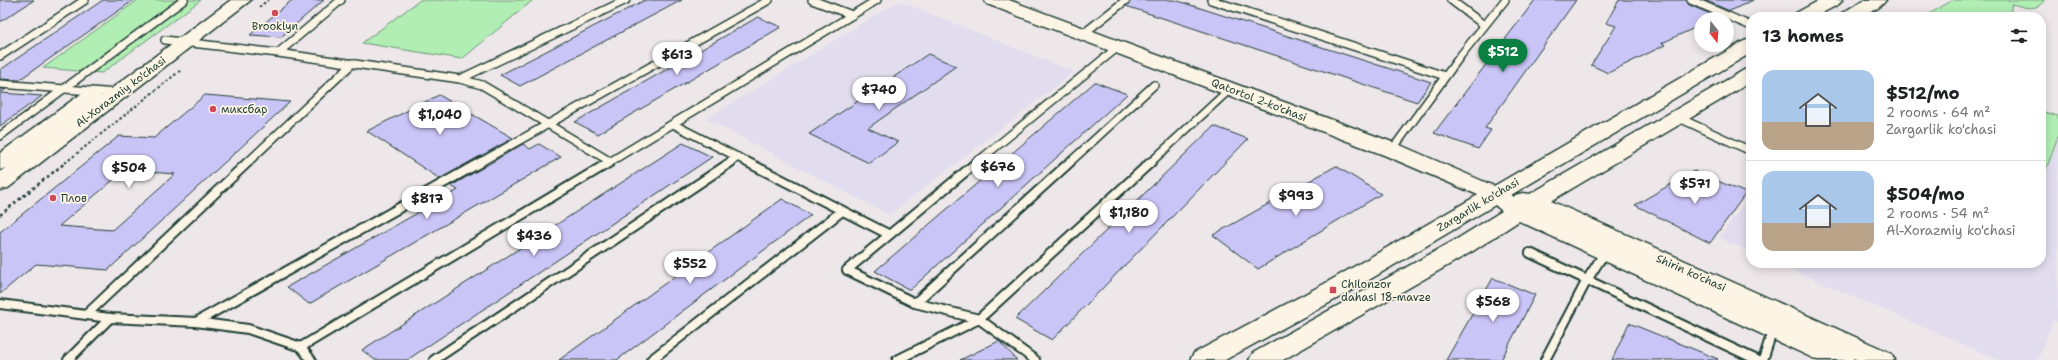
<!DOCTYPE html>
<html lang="en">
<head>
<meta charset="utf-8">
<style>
  :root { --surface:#fff; --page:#f6f6f6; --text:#202124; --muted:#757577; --line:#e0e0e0; --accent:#0b8043 }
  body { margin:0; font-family:"Shantell Sans",sans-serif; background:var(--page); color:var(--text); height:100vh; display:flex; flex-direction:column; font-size:15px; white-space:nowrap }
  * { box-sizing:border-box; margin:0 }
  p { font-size:13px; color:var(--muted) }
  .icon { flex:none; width:22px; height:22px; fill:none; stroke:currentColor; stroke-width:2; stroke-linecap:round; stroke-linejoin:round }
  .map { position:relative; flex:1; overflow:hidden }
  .drawer { position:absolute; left:1746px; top:12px; width:300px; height:256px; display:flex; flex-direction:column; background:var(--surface); border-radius:16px; box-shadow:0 2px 10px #0003 }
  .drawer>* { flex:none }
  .needle { width:26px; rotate:163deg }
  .fabs { position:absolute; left:1694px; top:12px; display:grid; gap:8px }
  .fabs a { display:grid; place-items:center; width:40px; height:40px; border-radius:50%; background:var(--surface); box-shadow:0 2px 10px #0003; font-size:20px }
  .price { position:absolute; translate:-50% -34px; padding:0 9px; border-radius:14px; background:#fff; color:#222; font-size:13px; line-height:26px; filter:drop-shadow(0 1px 2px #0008) }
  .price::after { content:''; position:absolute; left:50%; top:24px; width:12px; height:9px; margin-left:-6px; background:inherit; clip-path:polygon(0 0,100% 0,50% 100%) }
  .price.selected { background:var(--accent); color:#fff }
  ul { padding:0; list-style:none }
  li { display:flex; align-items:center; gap:12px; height:100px; padding:0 16px }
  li+li { border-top:1px solid var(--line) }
  li span { display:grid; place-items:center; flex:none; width:112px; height:80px; border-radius:12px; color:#555 }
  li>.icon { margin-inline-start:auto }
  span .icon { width:48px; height:48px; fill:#fffc; stroke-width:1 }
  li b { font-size:17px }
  h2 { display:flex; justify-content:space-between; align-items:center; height:48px; padding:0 16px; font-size:17px }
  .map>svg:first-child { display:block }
  .built { fill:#e2ddee }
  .green { fill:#b1eeb4; stroke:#689674 }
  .building { fill:#cac5f7; stroke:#1f3d34; fill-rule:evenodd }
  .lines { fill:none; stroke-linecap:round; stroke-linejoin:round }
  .service-far1-casing { stroke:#1f3d34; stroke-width:10 }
  .service-casing { stroke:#1f3d34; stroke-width:12 }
  .secondary-casing { stroke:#1f3d34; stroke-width:3 }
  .path-far1 { stroke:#1f3d34; stroke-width:2; stroke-dasharray:2.5 2.5; stroke-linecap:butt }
  .path { stroke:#1f3d34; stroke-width:2.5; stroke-dasharray:3 3; stroke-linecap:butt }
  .service-far1 { stroke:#fcf5e5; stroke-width:7 }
  .service { stroke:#fcf5e5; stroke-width:8 }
  .secondary { fill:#fcf5e5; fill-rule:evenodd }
  .poi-dot { fill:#d1495b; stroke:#fcf5e5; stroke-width:1.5 }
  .labels { text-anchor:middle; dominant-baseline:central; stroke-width:3.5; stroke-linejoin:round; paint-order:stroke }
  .poi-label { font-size:11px; fill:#1f3d34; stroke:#fcf5e5; text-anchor:start }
  .street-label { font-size:11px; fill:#1f3d34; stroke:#fcf5e5 }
</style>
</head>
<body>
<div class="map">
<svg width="2058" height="360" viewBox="0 0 2058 360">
  <rect width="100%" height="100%" fill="#ede7ea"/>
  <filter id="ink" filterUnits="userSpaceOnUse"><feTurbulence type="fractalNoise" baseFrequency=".025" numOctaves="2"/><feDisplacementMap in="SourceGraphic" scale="8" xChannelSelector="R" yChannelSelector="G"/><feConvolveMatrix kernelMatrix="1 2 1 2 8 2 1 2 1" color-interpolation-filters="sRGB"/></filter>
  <g filter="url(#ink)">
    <g class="built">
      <polygon points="899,1 1074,72 889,215 706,119"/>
      <polygon points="2058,136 2058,322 2053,320 2038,360 1999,360 1776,263 2041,263 2041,168 2046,169"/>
      <polygon points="1751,193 1751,252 1719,238"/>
    </g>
    <g class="green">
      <polygon points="138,0 201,0 102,73 43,68"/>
      <polygon points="420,0 533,0 462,59 362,43"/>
      <path d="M1953,0H2044V1C2035,12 2024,7 2012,4L2009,17H1924Z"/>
      <polygon points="2041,111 2058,116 2058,136 2046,170 2041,168"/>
    </g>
    <g class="building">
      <polygon points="0,0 34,0 0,22"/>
      <polygon points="103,0 134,0 19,80 0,79 0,70"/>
      <polygon points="292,0 324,0 281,37 250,35"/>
      <polygon points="645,0 682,0 520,86 500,75"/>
      <polygon points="1131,0 1175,0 1431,82 1417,102 1126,6"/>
      <polygon points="1535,0 1576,0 1485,128 1491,130 1478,149 1434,133"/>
      <polygon points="1619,0 1686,0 1689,5 1718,17 1713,19 1701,19 1701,25 1662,43 1665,45 1608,73 1591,65 1616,26 1606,23"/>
      <polygon points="1704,0 1753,0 1730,11"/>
      <polygon points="758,17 781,27 598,134 575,122"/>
      <polygon points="928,54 956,66 868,128 898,142 869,163 809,134"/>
      <polygon points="1095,82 1127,94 910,290 875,271"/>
      <polygon points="0,89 6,89 1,93 42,96 0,126"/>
      <path d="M205,95L290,102L108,270L36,264L0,294V232L119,136L154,138ZM125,170L175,174L112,230L59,226Z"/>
      <polygon points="439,95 513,138 440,179 367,131"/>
      <polygon points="1214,126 1248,139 1052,340 1015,319"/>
      <polygon points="683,143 712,157 407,360 375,360 362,350"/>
      <polygon points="523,144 530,149 539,144 561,157 309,304 287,287 458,190 451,186"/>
      <polygon points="1336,166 1381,194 1258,269 1213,235"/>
      <polygon points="1694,171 1746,193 1710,243 1635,205"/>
      <polygon points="782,199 811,215 617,360 559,360"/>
      <polygon points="1493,278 1535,295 1501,360 1446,360"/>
      <polygon points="1629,323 1718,359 1717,360 1612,360"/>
      <polygon points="999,341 1017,360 960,360"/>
    </g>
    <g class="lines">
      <defs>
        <g id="service-far1">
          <polyline points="812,0 852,15"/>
          <polyline points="1211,0 1445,76"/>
          <polyline points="1451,0 1484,25"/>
          <polyline points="1691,0 1751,26"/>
          <polyline points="1083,34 1126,0"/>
          <polyline points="165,40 278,53 341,0"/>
          <polyline points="278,53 460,79 482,85 611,162"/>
          <polyline points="0,56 85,0"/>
          <polyline points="460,79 626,0"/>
          <polyline points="0,84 117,93"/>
          <polyline points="1677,117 1751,151"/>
          <polyline points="673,124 749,163"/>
          <polyline points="0,136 184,0"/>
          <polyline points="1392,150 1461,55 1505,0"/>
          <polyline points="247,163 353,63"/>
          <polyline points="479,163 769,0"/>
          <polyline points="608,163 877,0"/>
          <polyline points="729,163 738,157"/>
          <polyline points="976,163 1118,47"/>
          <polyline points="1069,163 1154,85"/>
          <polyline points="1150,163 1230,89"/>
        </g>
        <g id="service">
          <polyline points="747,162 888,234"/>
          <polyline points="977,162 847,270 915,303 1070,162"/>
          <polyline points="1605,252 1587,280 1757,360"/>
          <polyline points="1530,253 1587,280 1545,360"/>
          <polyline points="915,303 979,319 1035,360"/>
          <polyline points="0,304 110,318 196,322 248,329 301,347 311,360"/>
          <polyline points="86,315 248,162"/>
          <polyline points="196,322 481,162"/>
          <polyline points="301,347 610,162"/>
          <polyline points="68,360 110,318"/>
          <polyline points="434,360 731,162"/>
          <polyline points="651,360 842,211"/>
          <polyline points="897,360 979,319 1151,162"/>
          <polyline points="1763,360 1773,329"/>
        </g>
        <g id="secondary">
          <polygon points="231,0 251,0 8,188 0,190 0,172 5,168 0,170 0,153 85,91 92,89 99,91 102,95 100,97"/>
          <polygon points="984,0 1009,0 1400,145 1494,186 1744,41 1751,39 1751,53 1511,195 1514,197 1515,195 1523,193 1530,194 1744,70 1751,68 1751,82 1551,201 1891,353 1895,360 1858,360 1853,358 1854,360 1817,360 1519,221 1473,251 1283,360 1249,360 1253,353 1457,239 1502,211 1495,205 1342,296 1225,360 1190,360 1194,353 1324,284 1478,195 1384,155 987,4"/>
          <polygon points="1820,0 1842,0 1839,4 1815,17 1793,17 1796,13"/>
          <path d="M1864,0H1886C1875,15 1856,17 1839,17L1842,13Z"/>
        </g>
      </defs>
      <use href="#service-far1" class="service-far1-casing"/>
      <use href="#service" class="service-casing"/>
      <use href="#secondary" class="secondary-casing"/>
      <g class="path-far1">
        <polyline points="259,7 268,0"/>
        <polyline points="65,163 181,70"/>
      </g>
      <polyline class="path" points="0,215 66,162"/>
      <use href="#service-far1" class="service-far1"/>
      <use href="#service" class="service"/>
      <use href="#secondary" class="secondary"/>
    </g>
  </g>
  <g class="poi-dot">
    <circle cx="275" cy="13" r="4"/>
    <circle cx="213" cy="109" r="4"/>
    <circle cx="53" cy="198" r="4"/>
    <rect x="1329" y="286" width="8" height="8" rx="2"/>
  </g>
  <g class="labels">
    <g class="poi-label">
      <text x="275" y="26" text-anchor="middle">Brooklyn</text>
      <text x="221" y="109">миксбар</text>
      <text x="61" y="198">Плов</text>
      <text x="1341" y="284">Chilonzor<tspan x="1341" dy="13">dahasi 18-mavze</tspan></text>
    </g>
    <g class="street-label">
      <text transform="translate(121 92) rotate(-37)">Al-Xorazmiy ko'chasi</text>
      <text transform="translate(1259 100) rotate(21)">Qatortol 2-ko'chasi</text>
      <text transform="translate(1478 205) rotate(-31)">Zargarlik ko'chasi</text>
      <text transform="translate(1691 273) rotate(24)">Shirin ko'chasi</text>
    </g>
  </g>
</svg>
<div class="fabs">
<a><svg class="needle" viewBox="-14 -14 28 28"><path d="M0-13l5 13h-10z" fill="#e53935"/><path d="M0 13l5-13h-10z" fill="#757577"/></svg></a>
</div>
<b class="price selected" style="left:1503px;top:73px">$512</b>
<b class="price" style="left:677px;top:76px">$613</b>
<b class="price" style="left:879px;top:111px">$740</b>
<b class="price" style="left:440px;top:136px">$1,040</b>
<b class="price" style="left:998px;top:188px">$676</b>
<b class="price" style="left:129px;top:189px">$504</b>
<b class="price" style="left:1695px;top:205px">$571</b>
<b class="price" style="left:1296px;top:217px">$993</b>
<b class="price" style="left:427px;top:220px">$817</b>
<b class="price" style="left:1129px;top:234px">$1,180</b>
<b class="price" style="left:534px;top:257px">$436</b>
<b class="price" style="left:690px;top:285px">$552</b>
<b class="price" style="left:1493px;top:323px">$568</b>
<section class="drawer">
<h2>13 homes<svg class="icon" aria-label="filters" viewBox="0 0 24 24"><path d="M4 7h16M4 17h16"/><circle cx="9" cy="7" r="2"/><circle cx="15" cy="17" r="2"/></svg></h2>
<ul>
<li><span style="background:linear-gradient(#a9c7e8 65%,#b9a48a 0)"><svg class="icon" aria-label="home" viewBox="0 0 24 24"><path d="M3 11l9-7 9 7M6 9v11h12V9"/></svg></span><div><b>$512/mo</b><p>2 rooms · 64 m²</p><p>Zargarlik ko'chasi</p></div></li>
<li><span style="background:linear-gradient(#a9c7e8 65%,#b9a48a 0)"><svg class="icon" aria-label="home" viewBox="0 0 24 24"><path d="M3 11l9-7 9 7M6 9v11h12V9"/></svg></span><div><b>$504/mo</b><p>2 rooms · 54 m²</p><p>Al-Xorazmiy ko'chasi</p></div></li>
</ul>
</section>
</div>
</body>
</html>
